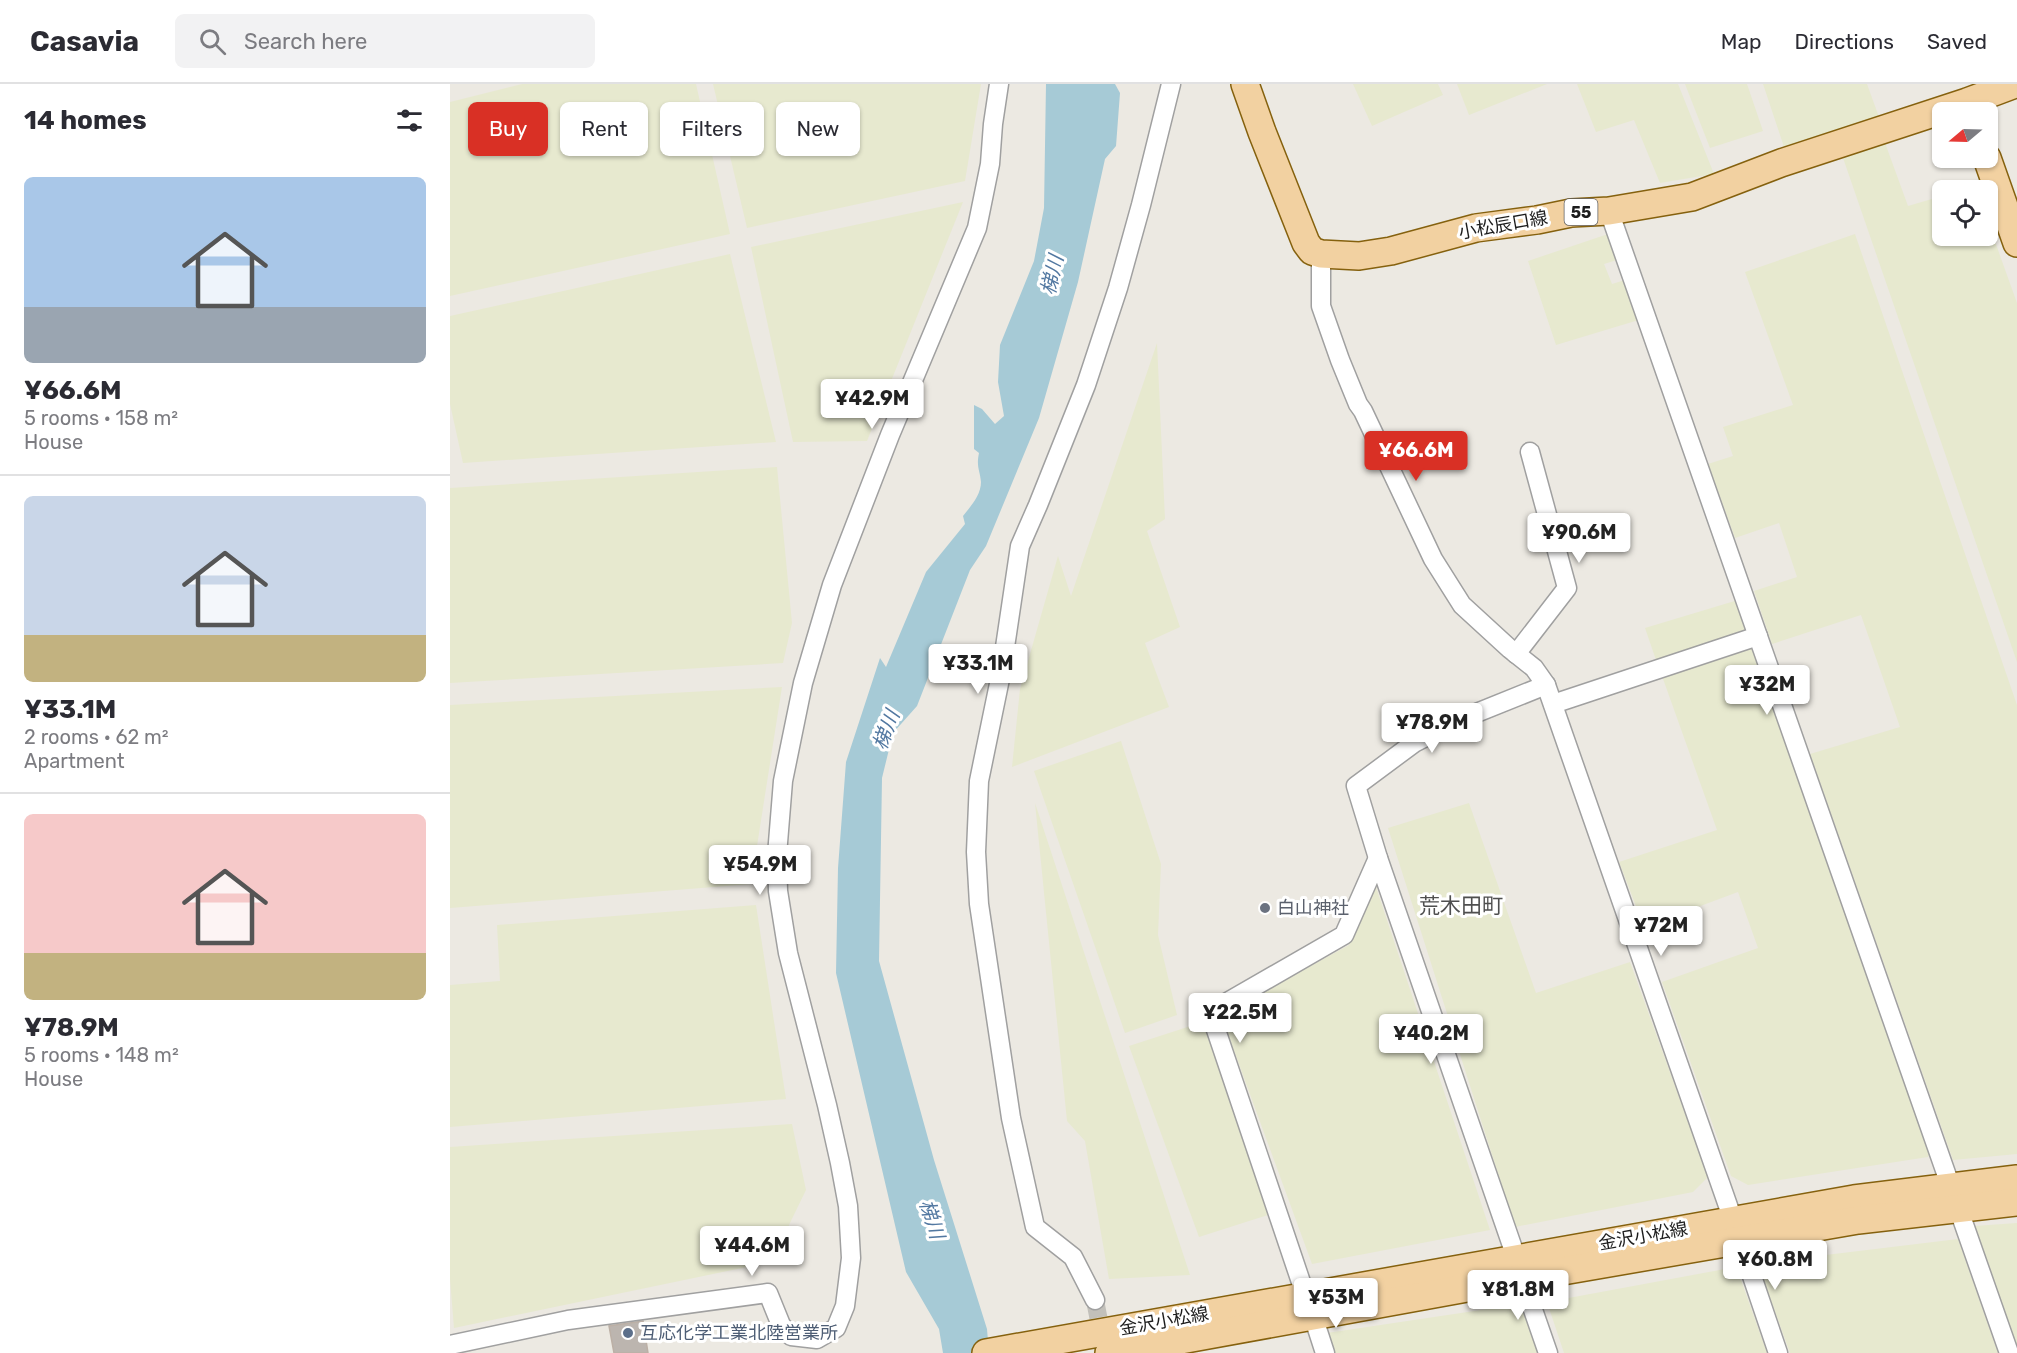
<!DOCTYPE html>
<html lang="en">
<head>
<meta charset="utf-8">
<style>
  :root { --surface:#fff; --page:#f2f2f3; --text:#2b2b33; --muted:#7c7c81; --line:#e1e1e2; --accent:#d93025 }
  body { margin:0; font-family:Rubik,"Noto Sans JP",sans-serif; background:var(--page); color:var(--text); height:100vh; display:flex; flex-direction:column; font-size:22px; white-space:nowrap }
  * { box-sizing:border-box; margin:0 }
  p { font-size:20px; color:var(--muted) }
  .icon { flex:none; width:33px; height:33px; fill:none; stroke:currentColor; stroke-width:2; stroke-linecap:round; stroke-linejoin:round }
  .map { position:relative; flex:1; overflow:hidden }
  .drawer { display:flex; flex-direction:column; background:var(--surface); width:450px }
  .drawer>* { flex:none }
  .top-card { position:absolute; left:18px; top:18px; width:570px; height:54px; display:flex; gap:12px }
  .needle { width:39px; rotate:251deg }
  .controls { position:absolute; left:1482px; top:18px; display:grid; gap:12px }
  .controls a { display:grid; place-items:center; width:66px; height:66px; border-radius:9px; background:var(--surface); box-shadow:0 2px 4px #0004; font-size:30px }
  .price { position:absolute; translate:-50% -51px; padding:0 14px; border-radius:6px; background:#fff; color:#222; font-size:20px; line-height:39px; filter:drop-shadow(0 2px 3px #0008) }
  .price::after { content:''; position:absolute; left:50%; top:36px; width:18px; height:14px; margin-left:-9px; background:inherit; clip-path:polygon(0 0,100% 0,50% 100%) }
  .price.current { background:var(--accent); color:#fff }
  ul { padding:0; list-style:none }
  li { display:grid; align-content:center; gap:12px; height:318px; padding:0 24px }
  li+li { border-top:2px solid var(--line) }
  li span { display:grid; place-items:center; height:186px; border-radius:9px; color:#555 }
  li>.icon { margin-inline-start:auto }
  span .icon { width:108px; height:108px; fill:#fffc; stroke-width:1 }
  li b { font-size:26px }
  h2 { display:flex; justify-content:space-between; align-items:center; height:72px; padding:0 24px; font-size:26px }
  .chip { padding:0 21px; border-radius:9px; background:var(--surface); box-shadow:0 2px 4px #0004; font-size:21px; line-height:54px }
  .chip.current { background:var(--accent); color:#fff }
  header { display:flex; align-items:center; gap:36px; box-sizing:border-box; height:84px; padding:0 30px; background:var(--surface); border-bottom:2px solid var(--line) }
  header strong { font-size:28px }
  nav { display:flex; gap:33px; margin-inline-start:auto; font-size:21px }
  .search { width:420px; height:54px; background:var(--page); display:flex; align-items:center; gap:15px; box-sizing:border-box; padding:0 21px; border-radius:9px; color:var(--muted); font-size:22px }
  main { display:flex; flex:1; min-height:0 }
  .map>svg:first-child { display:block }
  .farmland { fill:#e7e9cf }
  .water { fill:#a6cad6 }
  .building { fill:#bcb5af; stroke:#bcb0a6; stroke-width:1.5 }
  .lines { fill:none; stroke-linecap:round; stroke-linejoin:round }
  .minor-tunnel { stroke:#c2c0ba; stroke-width:18; stroke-dasharray:18 9; stroke-linecap:butt }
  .minor-casing { stroke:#a0a0a0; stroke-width:21 }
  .primary-casing { stroke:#85610e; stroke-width:30 }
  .minor { stroke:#fff; stroke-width:18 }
  .primary { stroke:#f2d1a1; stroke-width:27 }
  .worship-dot { fill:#6b7280; stroke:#fff; stroke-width:2 }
  .service-dot { fill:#5c6f8a; stroke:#fff; stroke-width:2 }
  .labels { text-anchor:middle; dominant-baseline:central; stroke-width:6; stroke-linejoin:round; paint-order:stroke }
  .shield { fill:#fff; stroke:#606060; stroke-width:1.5 }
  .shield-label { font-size:16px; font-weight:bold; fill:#1c1c1c }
  .street-label { font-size:18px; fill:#1c1c1c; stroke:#fff }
  .worship-label { font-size:18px; fill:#5b616d; stroke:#fff; text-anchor:start }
  .service-label { font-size:18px; fill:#4e5e75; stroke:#fff; text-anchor:start }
  .water-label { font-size:20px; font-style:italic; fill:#5278a1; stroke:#fff }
  .quarter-label { font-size:21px; fill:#4f4f4f; stroke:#fff }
</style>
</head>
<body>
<header>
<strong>Casavia</strong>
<div class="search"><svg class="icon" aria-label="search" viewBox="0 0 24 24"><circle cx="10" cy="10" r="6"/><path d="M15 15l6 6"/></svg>Search here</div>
<nav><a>Map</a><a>Directions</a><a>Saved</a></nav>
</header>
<main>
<section class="drawer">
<h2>14 homes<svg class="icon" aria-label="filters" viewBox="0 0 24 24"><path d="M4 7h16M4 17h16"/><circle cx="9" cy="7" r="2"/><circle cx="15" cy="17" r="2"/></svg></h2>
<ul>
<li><span style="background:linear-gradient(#a9c7e8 70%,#9aa5b1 0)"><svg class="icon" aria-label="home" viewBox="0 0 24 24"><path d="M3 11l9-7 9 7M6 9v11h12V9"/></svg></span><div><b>¥66.6M</b><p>5 rooms · 158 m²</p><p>House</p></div></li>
<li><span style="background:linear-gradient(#c9d6e8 75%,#c2b280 0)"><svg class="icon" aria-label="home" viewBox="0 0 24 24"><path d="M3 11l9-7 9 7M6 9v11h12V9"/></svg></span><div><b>¥33.1M</b><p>2 rooms · 62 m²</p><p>Apartment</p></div></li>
<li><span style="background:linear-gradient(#f6c9c9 75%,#c2b280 0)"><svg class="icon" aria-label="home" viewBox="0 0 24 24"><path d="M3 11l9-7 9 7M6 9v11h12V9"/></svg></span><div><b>¥78.9M</b><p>5 rooms · 148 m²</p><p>House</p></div></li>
</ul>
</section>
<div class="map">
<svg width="1567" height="1269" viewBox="0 0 1567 1269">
  <rect width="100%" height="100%" fill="#ece9e2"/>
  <g class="farmland">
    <polygon points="72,0 246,0 280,150 0,212 0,18"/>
    <polygon points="263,0 531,0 515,97 297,144"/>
    <polygon points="903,0 988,0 993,11 922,42"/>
    <polygon points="1007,0 1097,0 1019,31"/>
    <polygon points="1127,0 1228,0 1264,90 1210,99 1184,36 1146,48"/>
    <polygon points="1235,0 1297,0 1313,47 1260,64"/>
    <polygon points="1313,0 1417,0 1429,33 1335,66"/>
    <polygon points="1434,56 1458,122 1492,112 1492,152 1538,152 1538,138 1567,219 1567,578 1392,71"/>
    <polygon points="513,118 417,357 343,358 301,163"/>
    <polygon points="1161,149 1170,175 1154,180 1162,200 1178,195 1192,235 1106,261 1078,177"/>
    <polygon points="1405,150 1567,621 1567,1070 1503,1076 1360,670 1450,643 1411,531 1322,560 1304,507 1347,493 1329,439 1285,454 1258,380 1283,372 1273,343 1343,321 1295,188"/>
    <polygon points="280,170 326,358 13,379 0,320 0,232"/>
    <polygon points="707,259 715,435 697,447 730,543 695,559 719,623 562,683 570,605 608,472 621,512"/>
    <polygon points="327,383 342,539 333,579 0,599 0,404"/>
    <polygon points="1288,516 1298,539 1293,549 1206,576 1195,544"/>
    <polygon points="1306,562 1481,1065 1478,1073 1298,1101 1281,1092 1212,898 1308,864 1288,808 1194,843 1169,778 1267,746 1212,592"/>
    <polygon points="332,603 301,800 0,824 0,621"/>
    <polygon points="671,657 711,780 708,851 727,931 675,949 584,687"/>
    <polygon points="585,719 740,1191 659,1195 635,1057 617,1037"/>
    <polygon points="1019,719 1086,909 1180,878 1258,1093 1243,1108 1065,1143 938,744"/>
    <polygon points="925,800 1040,1146 862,1180 771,931 899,861"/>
    <polygon points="306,821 336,1015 0,1043 0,901 50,897 47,841"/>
    <polygon points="753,938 821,1130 749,1153 679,962"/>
    <polygon points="342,1040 356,1106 339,1141 335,1175 4,1244 0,1195 0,1063"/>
    <polygon points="1567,1139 1567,1267 1524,1142"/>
    <polygon points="1508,1155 1548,1269 1340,1269 1313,1195 1325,1177"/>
    <polygon points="1275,1185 1291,1196 1317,1269 1114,1269 1097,1218"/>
    <polygon points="1071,1220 1088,1269 884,1269 877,1249"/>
  </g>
  <path class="water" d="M596,0H665L670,9L666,62L655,75L628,198L589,334L536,462L520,486L467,622L443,649L432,694L429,877L484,1076L537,1245L539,1269H493L489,1245L456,1188L386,889L388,784L396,678L430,574L436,583L476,488L515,440L513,432C521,422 531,411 531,398C530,386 526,383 529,369L524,365V321L532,325L545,340L554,332L548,298L550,261L584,177L594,124Z"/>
  <polygon class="building" points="193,1237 198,1269 164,1269 159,1242"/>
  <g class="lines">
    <polyline class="minor-tunnel" points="645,1216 653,1258"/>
    <defs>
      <g id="minor">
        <polyline points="1159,127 1559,1269"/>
        <polyline points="871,170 871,222 890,276 908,320 913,327 983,475 1012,521 1060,565 1084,584 1096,601 1283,1136 1328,1269"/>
        <polyline points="1066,570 1117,504 1080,368"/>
        <polyline points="1103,620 1308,552"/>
        <polyline points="1067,1176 928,774 906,702 964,659 1009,636 1096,601"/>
        <polyline points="1072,1194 1098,1269"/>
        <polyline points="856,1213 760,928 894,851 928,774"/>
        <polyline points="645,1216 623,1173 585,1143 561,1034 529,820 526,768 529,697 551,590 570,462 588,421 636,301 668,204 691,121 721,0"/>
        <polyline points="863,1232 875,1269"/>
        <polyline points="0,1261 118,1236 318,1209 331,1241 341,1252 367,1255 386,1244 395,1222 401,1174 398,1122 390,1079 377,1021 338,869 328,807 327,771 333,697 353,599 382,501 440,351 527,144 540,80 543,40 549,0"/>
      </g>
      <g id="primary">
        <polyline points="795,0 812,48 856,159 862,167 871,170 909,172 941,167 1026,144 1087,136 1121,129 1159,127 1242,113 1331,79 1517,18 1565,0"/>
        <polyline points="1537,74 1567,159"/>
        <polyline points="536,1269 1404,1115 1567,1095"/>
        <polyline points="659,1269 1072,1194 1408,1136 1567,1118"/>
      </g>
    </defs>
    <use href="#minor" class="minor-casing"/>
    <use href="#primary" class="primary-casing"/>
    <use href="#minor" class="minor"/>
    <use href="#primary" class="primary"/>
  </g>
  <circle class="worship-dot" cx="815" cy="824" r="6"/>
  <circle class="service-dot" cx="178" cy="1249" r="6"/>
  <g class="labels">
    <rect class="shield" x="1114.5" y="115" width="33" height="26" rx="4.5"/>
    <g class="shield-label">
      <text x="1131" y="128">55</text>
    </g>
    <g class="street-label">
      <text transform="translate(1053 141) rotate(-10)">小松辰口線</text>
      <text transform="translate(1193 1152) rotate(-10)">金沢小松線</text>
      <text transform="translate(714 1237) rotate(-10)">金沢小松線</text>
    </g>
    <g class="worship-label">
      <text x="827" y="824">白山神社</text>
    </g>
    <g class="service-label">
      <text x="190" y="1249">互応化学工業北陸営業所</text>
    </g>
    <g class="water-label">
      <text transform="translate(602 191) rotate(-77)">梯川</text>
      <text transform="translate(436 646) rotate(-69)">梯川</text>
      <text transform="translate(482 1135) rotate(72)">梯川</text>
    </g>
    <g class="quarter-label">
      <text x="1011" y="821">荒木田町</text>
    </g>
  </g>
</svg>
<div class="controls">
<a><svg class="needle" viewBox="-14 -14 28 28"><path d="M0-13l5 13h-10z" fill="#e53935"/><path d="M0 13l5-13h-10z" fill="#7c7c81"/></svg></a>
<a><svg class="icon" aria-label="locate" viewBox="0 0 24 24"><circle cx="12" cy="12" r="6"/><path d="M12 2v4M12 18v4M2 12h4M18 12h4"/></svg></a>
</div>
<b class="price" style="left:422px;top:346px">¥42.9M</b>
<b class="price current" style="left:966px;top:398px">¥66.6M</b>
<b class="price" style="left:1129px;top:480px">¥90.6M</b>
<b class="price" style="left:528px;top:611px">¥33.1M</b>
<b class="price" style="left:1317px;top:632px">¥32M</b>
<b class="price" style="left:982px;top:670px">¥78.9M</b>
<b class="price" style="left:310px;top:812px">¥54.9M</b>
<b class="price" style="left:1211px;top:873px">¥72M</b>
<b class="price" style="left:790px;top:960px">¥22.5M</b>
<b class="price" style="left:981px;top:981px">¥40.2M</b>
<b class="price" style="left:302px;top:1193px">¥44.6M</b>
<b class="price" style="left:1325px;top:1207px">¥60.8M</b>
<b class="price" style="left:1068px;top:1237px">¥81.8M</b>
<b class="price" style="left:886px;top:1245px">¥53M</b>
<div class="top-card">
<a class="chip current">Buy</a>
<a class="chip">Rent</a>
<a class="chip">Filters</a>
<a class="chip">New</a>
</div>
</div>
</main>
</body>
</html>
